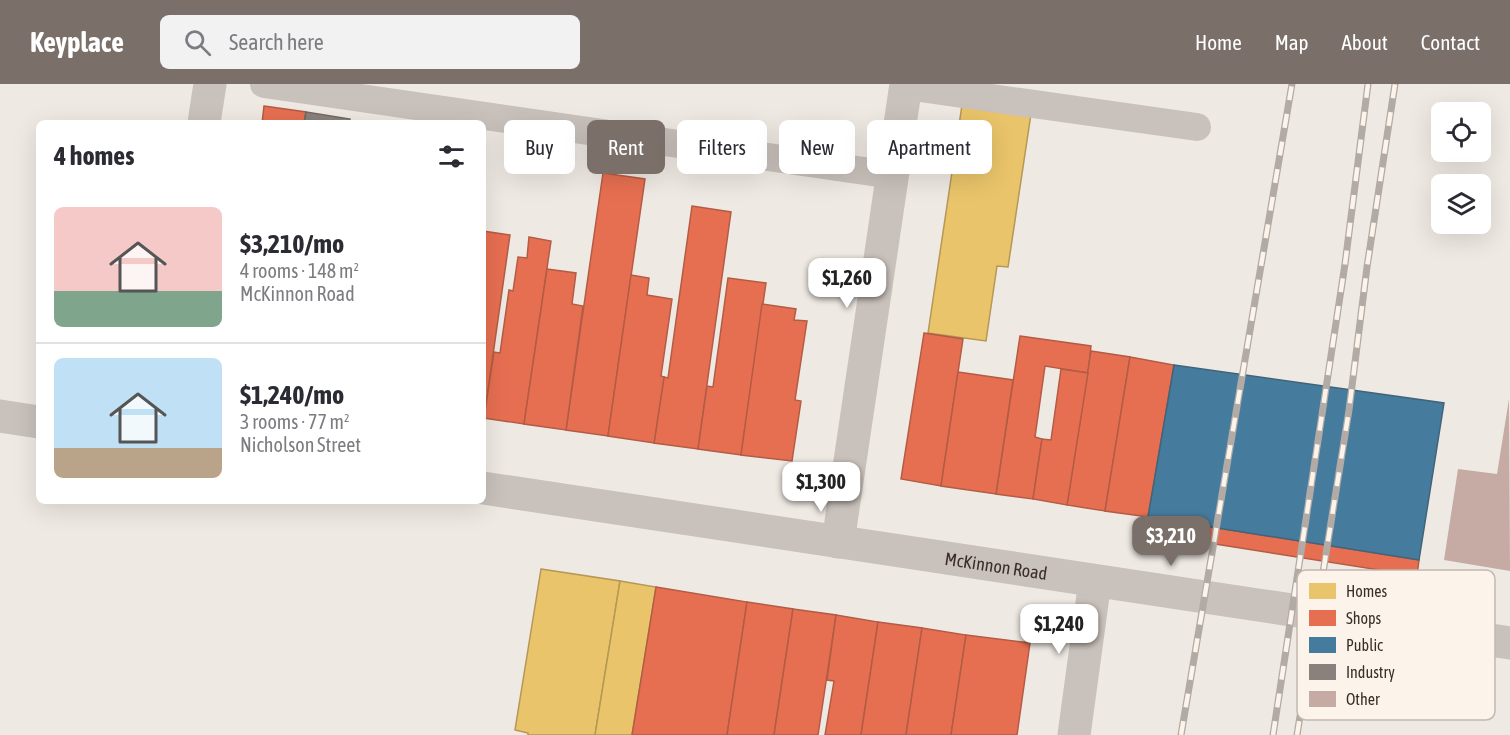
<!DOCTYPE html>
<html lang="en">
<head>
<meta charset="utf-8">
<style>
  :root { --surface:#fff; --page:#f2f2f3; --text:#2b2b33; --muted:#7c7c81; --line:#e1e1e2; --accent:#7a6f69 }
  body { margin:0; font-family:"Asap Condensed",sans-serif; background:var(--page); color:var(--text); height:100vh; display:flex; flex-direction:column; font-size:22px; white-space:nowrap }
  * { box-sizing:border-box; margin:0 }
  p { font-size:20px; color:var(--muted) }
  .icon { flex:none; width:33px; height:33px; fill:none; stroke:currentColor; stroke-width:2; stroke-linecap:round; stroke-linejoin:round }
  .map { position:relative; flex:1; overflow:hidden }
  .details { position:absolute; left:36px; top:36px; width:450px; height:384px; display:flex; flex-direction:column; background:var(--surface); border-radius:9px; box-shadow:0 6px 24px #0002 }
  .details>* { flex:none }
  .guide { position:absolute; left:504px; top:36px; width:570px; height:54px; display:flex; gap:12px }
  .buttons { position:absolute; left:1431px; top:18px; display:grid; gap:12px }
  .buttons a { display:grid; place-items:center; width:60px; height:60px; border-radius:9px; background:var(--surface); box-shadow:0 6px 24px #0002; font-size:30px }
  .price { position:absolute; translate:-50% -51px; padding:0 14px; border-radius:12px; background:#fff; color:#222; font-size:20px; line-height:39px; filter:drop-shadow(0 2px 3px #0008) }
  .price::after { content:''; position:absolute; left:50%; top:36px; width:18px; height:14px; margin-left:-9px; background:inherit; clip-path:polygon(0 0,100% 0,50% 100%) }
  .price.active { background:var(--accent); color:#fff }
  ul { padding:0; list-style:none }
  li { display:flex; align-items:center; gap:18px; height:150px; padding:0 18px }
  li+li { border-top:2px solid var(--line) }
  li span { display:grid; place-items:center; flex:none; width:168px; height:120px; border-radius:9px; color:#555 }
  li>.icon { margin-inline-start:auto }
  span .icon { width:72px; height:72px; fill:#fffc; stroke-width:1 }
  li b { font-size:26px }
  h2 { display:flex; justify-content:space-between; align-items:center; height:72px; padding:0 18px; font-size:26px }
  .chip { padding:0 21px; border-radius:9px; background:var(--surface); box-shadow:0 6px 24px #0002; font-size:21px; line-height:54px }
  .chip.active { background:var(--accent); color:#fff }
  header { display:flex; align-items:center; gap:36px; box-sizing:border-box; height:84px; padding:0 30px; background:var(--accent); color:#fff }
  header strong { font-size:28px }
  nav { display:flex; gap:33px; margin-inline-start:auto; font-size:21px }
  .search { width:420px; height:54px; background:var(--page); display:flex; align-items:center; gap:15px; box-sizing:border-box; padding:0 21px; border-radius:9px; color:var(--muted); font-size:22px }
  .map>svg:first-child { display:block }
  .homes { fill:#e9c46a; stroke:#b59756; stroke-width:1.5 }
  .shops { fill:#e76f51; stroke:#b35c45; stroke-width:1.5 }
  .public { fill:#457b9d; stroke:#42647a; stroke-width:1.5 }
  .industry { fill:#8a817c; stroke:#726863; stroke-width:1.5 }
  .building { fill:#c5aba3 }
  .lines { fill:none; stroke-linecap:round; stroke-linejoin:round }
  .service { stroke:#c9c1bb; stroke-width:28 }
  .minor { stroke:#c9c1bb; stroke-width:33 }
  .tertiary { stroke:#c9c1bb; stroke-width:33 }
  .rail-casing { stroke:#b1aaa5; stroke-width:7 }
  .rail { stroke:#fcf3ea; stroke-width:4.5; stroke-dasharray:14; stroke-linecap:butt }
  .labels { text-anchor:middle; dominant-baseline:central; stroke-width:6; stroke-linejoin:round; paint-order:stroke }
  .street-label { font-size:18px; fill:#3b2e28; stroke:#fcf3ea }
  .key { fill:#fcf3ea; stroke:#c2b8b0; stroke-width:1.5 }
  .key-label { font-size:16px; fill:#3b2e28 }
</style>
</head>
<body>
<header>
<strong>Keyplace</strong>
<div class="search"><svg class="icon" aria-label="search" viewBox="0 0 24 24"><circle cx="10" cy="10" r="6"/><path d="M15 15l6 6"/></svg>Search here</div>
<nav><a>Home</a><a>Map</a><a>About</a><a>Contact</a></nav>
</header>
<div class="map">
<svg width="1510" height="651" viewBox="0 0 1510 651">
  <rect width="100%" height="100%" fill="#efe9e3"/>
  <g class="homes">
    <polygon points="962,21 1031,30 1008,183 997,182 986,257 928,249"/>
    <polygon points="541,485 620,497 595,651 528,651 528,649 515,646"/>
    <polygon points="620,497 656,503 632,651 595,651"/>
  </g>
  <g class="shops">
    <polygon points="264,22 306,28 304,39 262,39"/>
    <polygon points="603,89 645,95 608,352 566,346"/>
    <polygon points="692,122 731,128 698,365 654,359 664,293 668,294"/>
    <polygon points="483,147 510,151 484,334 483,334"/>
    <polygon points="529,153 551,157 524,340 484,334 494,268 500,269 509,206 513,207 518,173 527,174"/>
    <polygon points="547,185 576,189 572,220 583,222 566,346 524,340"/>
    <polygon points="631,191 649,194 647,211 672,215 661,292 664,293 654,359 608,352"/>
    <polygon points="728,194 766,199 741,371 698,365 707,302 713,303"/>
    <polygon points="762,220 796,225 794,236 807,237 795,316 801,317 792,377 741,371"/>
    <polygon points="924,249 963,255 941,402 901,395"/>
    <polygon points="1020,252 1091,262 1088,289 1045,282 1035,353 1042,355 1033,415 996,410"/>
    <polygon points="1091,267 1130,273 1105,427 1067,421"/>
    <polygon points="1130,273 1174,281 1148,433 1105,427"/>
    <polygon points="1061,285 1088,289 1067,421 1033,415 1042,355 1051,356"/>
    <polygon points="958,288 1013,296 996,410 941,402"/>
    <polygon points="1148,433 1419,476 1417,492 1146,449"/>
    <polygon points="656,503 747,518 727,651 632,651"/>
    <polygon points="747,518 793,525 774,651 727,651"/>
    <polygon points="793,525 836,531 818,651 774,651"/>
    <polygon points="836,531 878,538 861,651 825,651 834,597 827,596"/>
    <polygon points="878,538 922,544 906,651 861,651"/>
    <polygon points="922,544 966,551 951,651 906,651"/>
    <polygon points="966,551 1030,559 1017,651 951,651"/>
  </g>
  <polygon class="public" points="1174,281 1444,319 1419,476 1148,433"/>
  <polygon class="industry" points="306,28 350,35 349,39 304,39"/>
  <polygon class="building" points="1509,315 1510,487 1444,476 1458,385 1497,390"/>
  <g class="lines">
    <g class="service">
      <polyline points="264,0 892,91"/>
      <polyline points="906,2 1197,43"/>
    </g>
    <g class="minor">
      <polyline points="204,39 210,0"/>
      <polyline points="838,458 906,0"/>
      <polyline points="1074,651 1095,497"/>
    </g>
    <g class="tertiary">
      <polyline points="0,332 39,338"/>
      <path id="s1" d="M483,404L1510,559"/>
    </g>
    <defs>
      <g id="rail">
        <polyline points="1181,651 1292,0"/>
        <polyline points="1273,651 1345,180 1368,0"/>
        <polyline points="1297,651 1349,326 1367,183 1395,0"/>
      </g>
    </defs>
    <use href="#rail" class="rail-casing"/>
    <use href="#rail" class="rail"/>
  </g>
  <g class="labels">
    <g class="street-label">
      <text stroke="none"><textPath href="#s1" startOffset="519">McKinnon Road</textPath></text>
    </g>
  </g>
  <rect x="1297" y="486" width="198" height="150" rx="9" class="key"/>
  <rect x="1309" y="499" width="27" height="16" fill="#e9c46a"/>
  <rect x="1309" y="526" width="27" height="16" fill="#e76f51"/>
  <rect x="1309" y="553" width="27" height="16" fill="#457b9d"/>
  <rect x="1309" y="580" width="27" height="16" fill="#8a817c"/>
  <rect x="1309" y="607" width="27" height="16" fill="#c5aba3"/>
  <g class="key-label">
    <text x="1346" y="513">Homes</text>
    <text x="1346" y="540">Shops</text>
    <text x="1346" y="567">Public</text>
    <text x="1346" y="594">Industry</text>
    <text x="1346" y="621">Other</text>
  </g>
</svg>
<div class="buttons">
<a><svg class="icon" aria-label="locate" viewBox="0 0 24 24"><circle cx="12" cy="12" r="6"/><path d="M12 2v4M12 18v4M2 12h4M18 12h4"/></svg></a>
<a><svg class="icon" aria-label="layers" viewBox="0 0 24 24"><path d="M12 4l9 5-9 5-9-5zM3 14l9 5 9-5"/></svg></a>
</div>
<b class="price" style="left:847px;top:225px">$1,260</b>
<b class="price" style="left:821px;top:429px">$1,300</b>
<b class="price active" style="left:1171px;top:483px">$3,210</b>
<b class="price" style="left:1059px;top:571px">$1,240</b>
<div class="guide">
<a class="chip">Buy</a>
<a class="chip active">Rent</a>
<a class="chip">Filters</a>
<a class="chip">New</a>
<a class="chip">Apartment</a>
</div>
<section class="details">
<h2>4 homes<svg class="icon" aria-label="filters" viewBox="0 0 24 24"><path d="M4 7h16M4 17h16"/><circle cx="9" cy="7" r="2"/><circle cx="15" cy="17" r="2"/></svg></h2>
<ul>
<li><span style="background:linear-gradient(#f6c9c9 70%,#7fa58c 0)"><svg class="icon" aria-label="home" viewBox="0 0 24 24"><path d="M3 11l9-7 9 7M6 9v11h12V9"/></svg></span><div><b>$3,210/mo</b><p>4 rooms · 148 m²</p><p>McKinnon Road</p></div></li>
<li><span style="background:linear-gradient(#bfe0f5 75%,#b9a48a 0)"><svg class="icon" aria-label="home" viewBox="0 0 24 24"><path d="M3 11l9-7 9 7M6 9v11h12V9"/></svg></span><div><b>$1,240/mo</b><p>3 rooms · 77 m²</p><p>Nicholson Street</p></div></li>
</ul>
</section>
</div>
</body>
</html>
